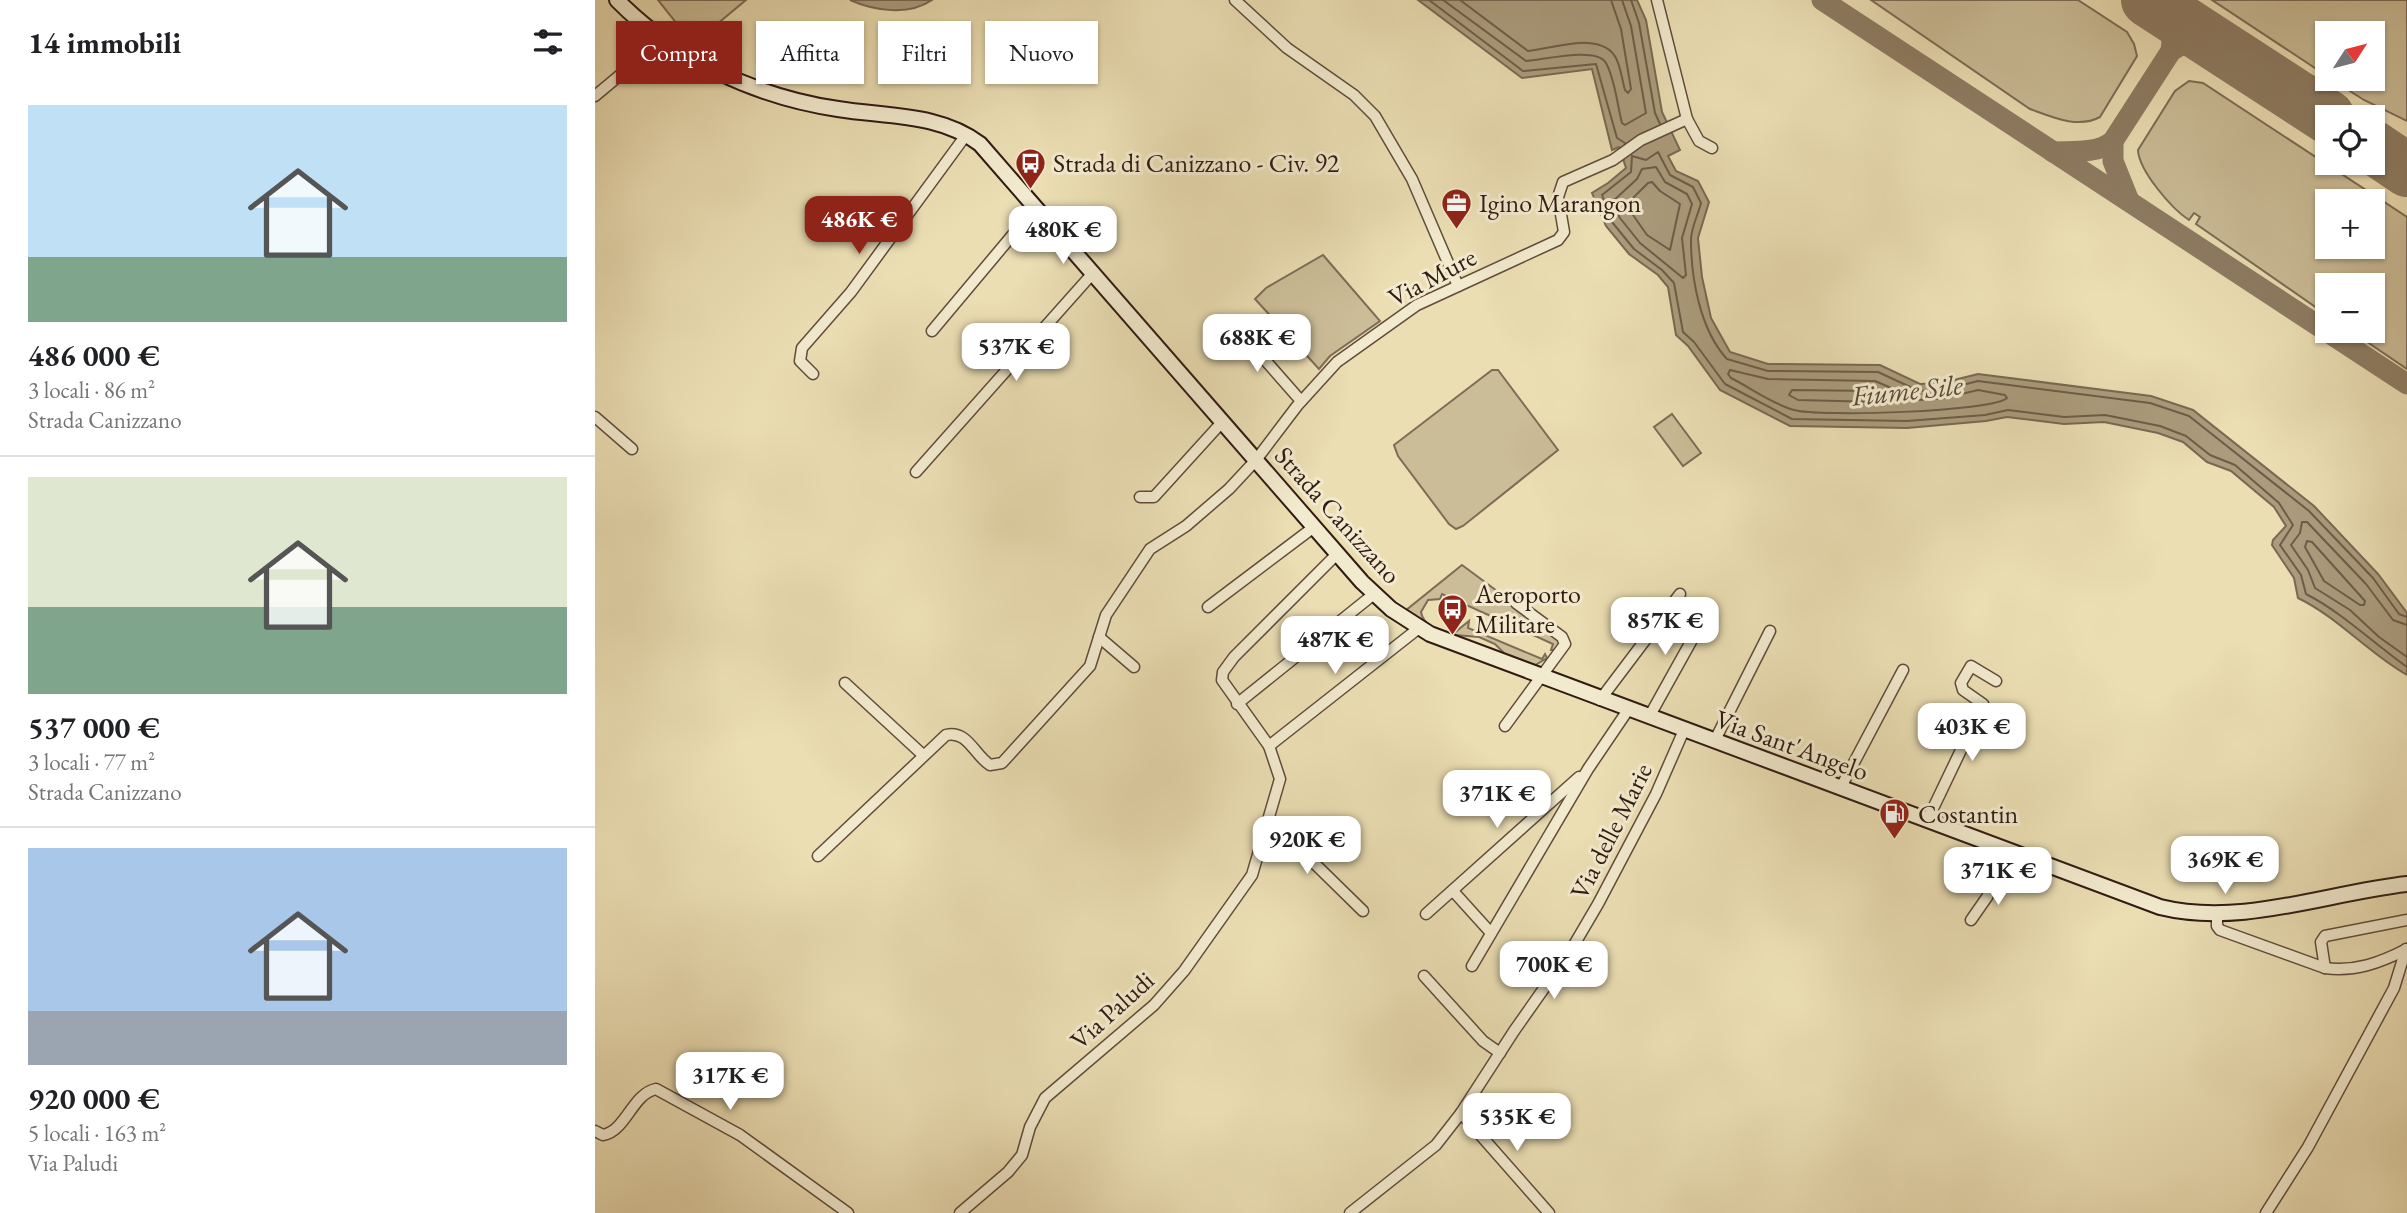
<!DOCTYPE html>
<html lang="it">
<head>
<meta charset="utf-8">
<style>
  :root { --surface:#fff; --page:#f6f6f6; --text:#202124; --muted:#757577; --line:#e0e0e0; --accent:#8f2418 }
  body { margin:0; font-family:"EB Garamond",serif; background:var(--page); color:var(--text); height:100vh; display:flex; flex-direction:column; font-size:26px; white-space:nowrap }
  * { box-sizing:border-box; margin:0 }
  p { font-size:23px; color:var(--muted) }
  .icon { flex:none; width:38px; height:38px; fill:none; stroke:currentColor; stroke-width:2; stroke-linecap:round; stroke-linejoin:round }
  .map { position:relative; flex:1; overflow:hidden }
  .sheet { display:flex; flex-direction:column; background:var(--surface); width:595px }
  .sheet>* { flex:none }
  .guide { position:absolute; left:21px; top:21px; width:665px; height:63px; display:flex; gap:14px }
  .needle { width:46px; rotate:54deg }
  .controls { position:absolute; left:1720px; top:21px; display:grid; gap:14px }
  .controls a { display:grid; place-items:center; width:70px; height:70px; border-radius:0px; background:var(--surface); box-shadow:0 2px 5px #0004; font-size:35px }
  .price { position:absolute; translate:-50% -60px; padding:0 16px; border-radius:14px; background:#fff; color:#222; font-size:23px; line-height:46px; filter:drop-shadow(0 2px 4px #0008) }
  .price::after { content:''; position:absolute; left:50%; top:42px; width:21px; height:16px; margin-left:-10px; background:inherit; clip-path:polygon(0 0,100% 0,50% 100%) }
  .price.current { background:var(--accent); color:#fff }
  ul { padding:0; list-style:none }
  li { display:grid; align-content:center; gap:14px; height:371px; padding:0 28px }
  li+li { border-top:2px solid var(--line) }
  li span { display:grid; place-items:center; height:217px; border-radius:0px; color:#555 }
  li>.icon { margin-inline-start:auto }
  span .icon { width:126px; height:126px; fill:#fffc; stroke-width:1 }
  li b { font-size:30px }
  h2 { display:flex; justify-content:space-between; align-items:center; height:84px; padding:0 28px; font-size:30px }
  .pill { padding:0 24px; border-radius:0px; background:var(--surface); box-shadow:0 2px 5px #0004; font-size:24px; line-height:63px }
  .pill.current { background:var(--accent); color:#fff }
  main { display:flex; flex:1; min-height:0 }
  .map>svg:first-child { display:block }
  .green { fill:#cbbd98; stroke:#7e6c56; stroke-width:2; fill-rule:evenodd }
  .water { fill:#ab9c7d; stroke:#7a6853; stroke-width:2 }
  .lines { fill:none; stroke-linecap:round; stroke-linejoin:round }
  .shore { stroke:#6e5c48; stroke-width:2 }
  .taxiway { stroke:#8e7c63; stroke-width:21 }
  .runway { stroke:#8e7c63; stroke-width:54 }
  .street-casing { stroke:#5f4c3b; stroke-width:13 }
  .secondary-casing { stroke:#301b13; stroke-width:18 }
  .street { stroke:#f2eace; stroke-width:10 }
  .secondary { stroke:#f2eace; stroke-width:14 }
  .labels { text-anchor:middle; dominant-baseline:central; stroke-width:6; stroke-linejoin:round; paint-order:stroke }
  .poi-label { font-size:26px; fill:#301b13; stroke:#f2eace; text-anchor:start }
  .street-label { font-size:26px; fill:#301b13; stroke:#f2eace }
  .water-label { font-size:28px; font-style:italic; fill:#5b4838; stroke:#f2eace }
</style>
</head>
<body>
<main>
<section class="sheet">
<h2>14 immobili<svg class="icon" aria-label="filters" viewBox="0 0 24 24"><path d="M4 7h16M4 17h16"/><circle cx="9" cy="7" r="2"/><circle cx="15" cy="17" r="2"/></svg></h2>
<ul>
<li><span style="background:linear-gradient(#bfe0f5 70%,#7fa58c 0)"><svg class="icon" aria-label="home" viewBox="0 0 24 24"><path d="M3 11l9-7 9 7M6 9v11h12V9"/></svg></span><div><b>486 000 €</b><p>3 locali · 86 m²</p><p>Strada Canizzano</p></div></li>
<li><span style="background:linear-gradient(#dfe7d0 60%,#7fa58c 0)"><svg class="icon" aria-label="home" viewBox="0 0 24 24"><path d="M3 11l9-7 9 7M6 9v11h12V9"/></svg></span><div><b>537 000 €</b><p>3 locali · 77 m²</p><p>Strada Canizzano</p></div></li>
<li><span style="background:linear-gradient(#a9c7e8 75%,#9aa5b1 0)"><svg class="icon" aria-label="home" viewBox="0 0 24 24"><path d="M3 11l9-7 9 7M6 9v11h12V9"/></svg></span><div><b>920 000 €</b><p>5 locali · 163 m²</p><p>Via Paludi</p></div></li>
</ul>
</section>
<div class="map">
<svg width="1812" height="1213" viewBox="0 0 1812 1213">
  <rect width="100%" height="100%" fill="#ebdeb3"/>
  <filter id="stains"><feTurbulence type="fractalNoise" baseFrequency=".00286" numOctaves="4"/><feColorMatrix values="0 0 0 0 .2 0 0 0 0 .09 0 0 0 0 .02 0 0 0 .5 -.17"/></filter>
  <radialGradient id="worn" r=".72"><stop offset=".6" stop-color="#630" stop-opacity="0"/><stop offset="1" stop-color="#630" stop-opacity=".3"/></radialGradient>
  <g class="green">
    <polygon points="63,0 151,0 98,44"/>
    <path d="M1276,0H1483L1532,32L1539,44L1542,56L1505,117C1483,129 1457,117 1435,109Z"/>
    <polygon points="1617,0 1812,0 1812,121 1769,100 1736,79 1778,79 1778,33 1732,33 1732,76"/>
    <path d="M1594,81L1608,83L1812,217V369L1756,331H1778V285H1732V315L1601,224L1605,217L1599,213L1594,220C1577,209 1544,171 1543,150L1580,91ZM1732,201H1778V247H1732Z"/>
    <polygon points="728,255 785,321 735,356 724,369 660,299 671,288"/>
    <polygon points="897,370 903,370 963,450 868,526 861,529 854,524 803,456 799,445"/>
    <polygon points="1077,414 1106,453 1088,466 1059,427"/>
    <path d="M867,565L964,637L966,641L962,650H956L958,644L847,594L845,599L833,600L826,612C828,626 845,631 858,634L874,621L873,628L947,659L950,654L952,658L937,667L914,658L900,644L884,637L848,634L810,611Z"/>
  </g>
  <g class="water">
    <path d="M255,0H337C314,16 280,11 255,0Z"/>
    <path d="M823,0H1042L1051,20L1067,112L1085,150L1073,156L1081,171L1103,181L1114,202L1103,238L1107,277L1116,318L1135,352L1173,364L1285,365L1325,384L1347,383L1383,374L1556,396L1598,410L1719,506L1783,574L1812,613V675C1773,653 1744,618 1703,598L1699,578L1677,545L1678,540L1691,526L1679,507L1636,471L1612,462L1588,442L1563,433L1509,422L1469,424L1412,417L1391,421L1312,428L1195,426L1125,390L1093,346L1081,335L1073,287L1063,275L1034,254L1011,226L997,193L1013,183L1031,168L1024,147L1017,150L997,69L927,78Z"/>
  </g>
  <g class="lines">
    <g class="shore">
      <polyline points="834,0 928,71 1001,64 1022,138 1030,143"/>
      <path d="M848,0L931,61C948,60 1002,46 1011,63C1020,79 1022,104 1027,123L1030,125L1051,113L1036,26L1027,0"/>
      <path d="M865,0L933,51C958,49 1006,30 1021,58C1026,68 1027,80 1030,90L1033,93L1036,89L1026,29L1016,0"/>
      <polyline points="1036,0 1044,23 1060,113 1065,124"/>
      <polygon points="1061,167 1070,182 1092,194 1097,204 1087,238 1091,275 1088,278 1045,243 1025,218 1017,202 1042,179 1047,169"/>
      <polygon points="1057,182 1065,191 1085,204 1075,250 1052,235 1031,205 1053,183"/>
      <path d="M1135,370L1173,379L1280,381L1324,400L1350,398L1383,390L1410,395L1412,398C1397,412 1223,417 1199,410C1177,404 1156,388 1136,378L1133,374Z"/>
      <polygon points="1197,390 1278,391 1286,398 1283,402 1203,400 1194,395"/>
      <polygon points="1712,541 1717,542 1770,601 1769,605 1765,605 1729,581 1710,547"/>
      <path d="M1812,617L1804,614L1778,578L1714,511L1594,416L1555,403L1383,381L1348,390L1324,391L1283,372L1173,371L1132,359C1105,330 1096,278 1096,240C1096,228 1103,215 1106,203L1098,187L1075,175L1063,152L1051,160L1037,156L1036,172L1007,195L1017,222L1039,249L1067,270L1079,283L1088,332L1099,342L1130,384L1197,419L1312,421L1390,415L1413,410L1469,417L1510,415L1565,426L1591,436L1615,455L1640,465L1684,503L1698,525L1685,545L1706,575L1711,594C1748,613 1778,643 1812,667"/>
      <polyline points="1812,625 1798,620 1771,584 1712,522 1707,522 1705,533 1696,545 1713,570 1720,588 1755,610 1784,637 1812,657"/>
    </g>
    <g class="taxiway">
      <polyline points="1227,0 1812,384"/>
      <polyline points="1576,51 1593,41 1613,39"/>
      <polyline points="1518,141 1518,161 1534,201"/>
      <polyline points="1778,144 1812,158"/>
      <path d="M1458,152C1477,151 1503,154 1518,141L1576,51L1578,31L1569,11"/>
    </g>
    <g class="runway">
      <polyline points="1553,0 1733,117"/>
      <polyline points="1778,147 1812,170"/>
    </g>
    <defs>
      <g id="street">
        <polyline points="640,0 692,48 759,95 780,116 817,179 863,286"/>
        <polyline points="1062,0 1092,119 1104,141 1117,148"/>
        <polyline points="0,96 67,40"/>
        <polyline points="641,327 706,401"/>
        <polyline points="337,331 441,207"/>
        <polyline points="218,374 205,361 207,348 256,292 371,135"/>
        <polyline points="0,417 37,449"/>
        <polyline points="321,472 498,273"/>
        <polyline points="545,497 559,497 628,421"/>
        <polyline points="613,607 719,527"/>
        <polyline points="504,637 539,667"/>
        <polyline points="250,683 328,755"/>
        <polyline points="1005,700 1085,594"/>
        <polyline points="642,704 779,594"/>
        <polyline points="1054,717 1113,611"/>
        <polyline points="910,726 970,644 967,637 921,603"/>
        <polyline points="1119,742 1175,631"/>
        <polyline points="674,746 824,628"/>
        <polyline points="1245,789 1308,670"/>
        <polyline points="675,820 768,911"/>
        <polyline points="1332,821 1388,704 1368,690 1366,683 1376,666 1401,681"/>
        <path d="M223,856L351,735C373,730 379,755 395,765L407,763L495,666L511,615L555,549L591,526L634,489L661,460L702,406L742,362L822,305L963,240L969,232L963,197L968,182L1018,160L1046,140L1092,119"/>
        <polyline points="858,891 896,933"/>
        <polyline points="831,914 984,777"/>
        <path d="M1622,914V926L1625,930L1730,968C1760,972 1785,963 1812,949"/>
        <polyline points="1376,920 1392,897 1413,851"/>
        <polyline points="877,966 993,769 1033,710"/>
        <polyline points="1730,968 1726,942 1730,936 1812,920"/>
        <polyline points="829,976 888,1041 905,1053"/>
        <polyline points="866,1113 954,1213"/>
        <path d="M0,1131L8,1135C31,1131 37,1094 61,1089L145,1135L253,1213"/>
        <polyline points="365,1213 413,1172 427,1155 435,1127 450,1098 559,1005 589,971 657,875 685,779 674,746 627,680 628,672 639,657 742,554"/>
        <polyline points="755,1213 841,1145 866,1113 919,1031 976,950 1003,904 1061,794 1089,730"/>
        <polyline points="1671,1213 1713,1147 1799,988 1811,949"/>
      </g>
      <path id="secondary" d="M22,0C80,59 161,97 243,109C292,117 344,113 385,144L767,582L796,609L835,634L1565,907C1646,927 1731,893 1812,884"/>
    </defs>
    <use href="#street" class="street-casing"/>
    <use href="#secondary" class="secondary-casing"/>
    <use href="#street" class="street"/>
    <use href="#secondary" class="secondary"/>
  </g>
  <defs>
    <symbol id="bus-pin" viewBox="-11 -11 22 30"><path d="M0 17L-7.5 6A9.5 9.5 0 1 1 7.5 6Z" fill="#8f2418" stroke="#f2eace"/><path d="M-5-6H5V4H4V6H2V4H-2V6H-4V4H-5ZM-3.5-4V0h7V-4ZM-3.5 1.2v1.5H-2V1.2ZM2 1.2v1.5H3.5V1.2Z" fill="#fff"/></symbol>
    <symbol id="office-pin" viewBox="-11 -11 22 30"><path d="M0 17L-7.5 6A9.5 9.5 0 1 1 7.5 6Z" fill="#8f2418" stroke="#f2eace"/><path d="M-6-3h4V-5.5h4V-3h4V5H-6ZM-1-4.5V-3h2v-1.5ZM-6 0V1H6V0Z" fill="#fff"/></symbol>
    <symbol id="fuel-pin" viewBox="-11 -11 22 30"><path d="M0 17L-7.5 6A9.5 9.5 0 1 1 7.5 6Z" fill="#8f2418" stroke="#f2eace"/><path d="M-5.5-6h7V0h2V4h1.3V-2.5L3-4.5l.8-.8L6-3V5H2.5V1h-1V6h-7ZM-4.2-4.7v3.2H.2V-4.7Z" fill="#fff"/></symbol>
  </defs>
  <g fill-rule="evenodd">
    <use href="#bus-pin" x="418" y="146" width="35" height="47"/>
    <use href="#office-pin" x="844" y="186" width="35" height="47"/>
    <use href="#bus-pin" x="840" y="592" width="35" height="47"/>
    <use href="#fuel-pin" x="1282" y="796" width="35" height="47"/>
  </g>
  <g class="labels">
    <g class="poi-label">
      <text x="458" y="163">Strada di Canizzano - Civ. 92</text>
      <text x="884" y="203">Igino Marangon</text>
      <text x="880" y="594">Aeroporto<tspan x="880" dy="30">Militare</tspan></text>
      <text x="1323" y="814">Costantin</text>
    </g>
    <g class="street-label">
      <text transform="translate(837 277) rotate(-28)">Via Mure</text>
      <text transform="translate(743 515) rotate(48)">Strada Canizzano</text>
      <text transform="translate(1197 745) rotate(20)">Via Sant'Angelo</text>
      <text transform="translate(1016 831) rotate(-63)">Via delle Marie</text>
      <text transform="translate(517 1010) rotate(-42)">Via Paludi</text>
    </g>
    <g class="water-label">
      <text transform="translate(1312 390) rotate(-6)">Fiume Sile</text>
    </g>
  </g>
  <rect width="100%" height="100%" filter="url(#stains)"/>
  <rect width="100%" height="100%" fill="url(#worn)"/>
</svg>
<div class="controls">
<a><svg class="needle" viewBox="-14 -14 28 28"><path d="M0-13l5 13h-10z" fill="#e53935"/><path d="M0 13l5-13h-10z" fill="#757577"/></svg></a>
<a><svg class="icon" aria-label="locate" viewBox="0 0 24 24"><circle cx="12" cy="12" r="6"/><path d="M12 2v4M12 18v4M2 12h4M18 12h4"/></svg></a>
<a>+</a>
<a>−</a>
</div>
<b class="price current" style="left:264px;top:256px">486K €</b>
<b class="price" style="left:468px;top:266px">480K €</b>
<b class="price" style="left:662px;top:374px">688K €</b>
<b class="price" style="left:421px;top:383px">537K €</b>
<b class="price" style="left:1070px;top:657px">857K €</b>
<b class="price" style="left:740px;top:676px">487K €</b>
<b class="price" style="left:1377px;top:763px">403K €</b>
<b class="price" style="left:902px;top:830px">371K €</b>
<b class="price" style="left:712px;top:876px">920K €</b>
<b class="price" style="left:1630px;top:896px">369K €</b>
<b class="price" style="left:1403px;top:907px">371K €</b>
<b class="price" style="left:959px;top:1001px">700K €</b>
<b class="price" style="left:135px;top:1112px">317K €</b>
<b class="price" style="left:922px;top:1153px">535K €</b>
<div class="guide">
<a class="pill current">Compra</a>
<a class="pill">Affitta</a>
<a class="pill">Filtri</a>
<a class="pill">Nuovo</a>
</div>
</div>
</main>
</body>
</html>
